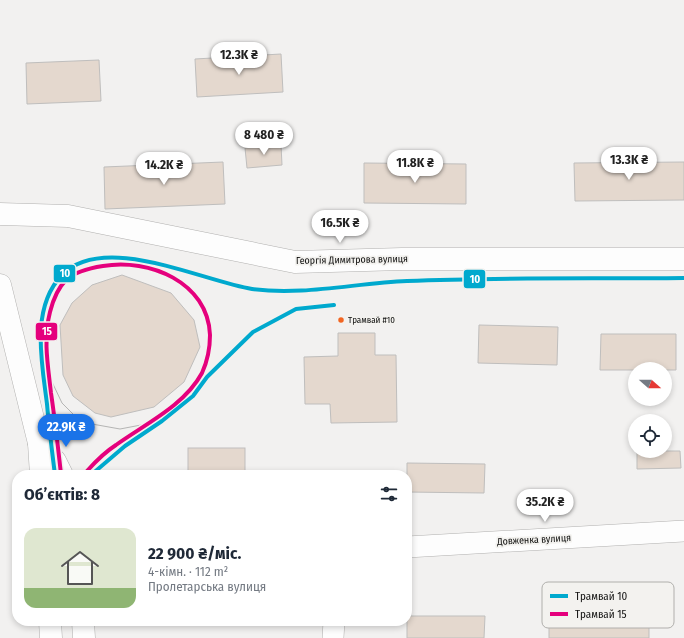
<!DOCTYPE html>
<html lang="uk">
<head>
<meta charset="utf-8">
<style>
  :root { --surface:#fff; --page:#f2f2f3; --text:#1f2937; --muted:#747a83; --line:#e0e1e3; --accent:#1a73e8 }
  body { margin:0; font-family:"Fira Sans Condensed",sans-serif; background:var(--page); color:var(--text); height:100vh; display:flex; flex-direction:column; font-size:15px; white-space:nowrap }
  * { box-sizing:border-box; margin:0 }
  p { font-size:13px; color:var(--muted) }
  .icon { flex:none; width:22px; height:22px; fill:none; stroke:currentColor; stroke-width:2; stroke-linecap:round; stroke-linejoin:round }
  .map { position:relative; flex:1; overflow:hidden }
  .side { position:absolute; left:12px; top:470px; width:400px; height:156px; display:flex; flex-direction:column; background:var(--surface); border-radius:16px; box-shadow:0 2px 6px #0003 }
  .side>* { flex:none }
  .needle { width:26px; rotate:111deg }
  .buttons { position:absolute; left:628px; top:362px; display:grid; gap:8px }
  .buttons a { display:grid; place-items:center; width:44px; height:44px; border-radius:50%; background:var(--surface); box-shadow:0 2px 6px #0003; font-size:20px }
  .price { position:absolute; translate:-50% -34px; padding:0 9px; border-radius:14px; background:#fff; color:#222; font-size:13px; line-height:26px; filter:drop-shadow(0 1px 2px #0008) }
  .price::after { content:''; position:absolute; left:50%; top:24px; width:12px; height:9px; margin-left:-6px; background:inherit; clip-path:polygon(0 0,100% 0,50% 100%) }
  .price.on { background:var(--accent); color:#fff }
  ul { padding:0; list-style:none }
  li { display:flex; align-items:center; gap:12px; height:100px; padding:0 12px }
  li+li { border-top:1px solid var(--line) }
  li span { display:grid; place-items:center; flex:none; width:112px; height:80px; border-radius:12px; color:#555 }
  li>.icon { margin-inline-start:auto }
  span .icon { width:48px; height:48px; fill:#fffc; stroke-width:1 }
  li b { font-size:17px }
  h2 { display:flex; justify-content:space-between; align-items:center; height:48px; padding:0 12px; font-size:17px }
  .map>svg:first-child { display:block }
  .building { fill:#e4d8ce; stroke:#bfbebd }
  .lines { fill:none; stroke-linecap:round; stroke-linejoin:round }
  .minor-casing { stroke:#b1b0af; stroke-width:22 }
  .tertiary-casing { stroke:#b1b0af; stroke-width:23 }
  .secondary-casing { stroke:#b1b0af; stroke-width:23 }
  .minor { stroke:#fdfdfd; stroke-width:21 }
  .tertiary { stroke:#fdfdfd; stroke-width:22 }
  .secondary { stroke:#fdfdfd; stroke-width:22 }
  .tram { stroke:#b5b5b4; stroke-width:1 }
  .tram-1-casing { stroke:#f3f2ef; stroke-width:7 }
  .tram-2-casing { stroke:#f3f2ef; stroke-width:7 }
  .tram-1 { stroke:#00a9ce; stroke-width:4 }
  .tram-2 { stroke:#e5007d; stroke-width:4 }
  .bus-dot { fill:#f26522; stroke:#f3f2ef; stroke-width:1.5 }
  .labels { text-anchor:middle; dominant-baseline:central; stroke-width:3.5; stroke-linejoin:round; paint-order:stroke }
  .bus-label { font-size:9px; fill:#121211; stroke:#f3f2ef; text-anchor:start }
  .street-label { font-size:10px; fill:#121211; stroke:#f3f2ef }
  .key { fill:#f3f2ef; stroke:#b0afac; stroke-width:1 }
  .key-label { font-size:11px; fill:#121211 }
  .line-badge { stroke:#f3f2ef; stroke-width:1.5 }
  .badge-label { font-size:11px; text-anchor:middle; font-weight:bold; fill:#fff }
</style>
</head>
<body>
<div class="map">
<svg width="684" height="638" viewBox="0 0 684 638">
  <rect width="100%" height="100%" fill="#f2f1f0"/>
  <g class="building">
    <polygon points="281,54 283,92 197,97 195,59"/>
    <polygon points="99,60 101,101 27,104 26,63"/>
    <polygon points="281,145 282,165 247,168 245,148"/>
    <polygon points="223,162 225,204 105,209 104,167"/>
    <polygon points="684,162 684,200 575,201 574,163"/>
    <polygon points="364,163 466,164 466,204 364,203"/>
    <polygon points="122,275 171,293 194,320 200,347 184,382 154,407 111,417 95,413 73,396 63,375 60,325 72,303 92,285"/>
    <polygon points="479,325 558,327 557,365 478,363"/>
    <polygon points="338,333 375,333 375,355 396,355 397,422 331,423 330,404 305,404 304,357 338,356"/>
    <polygon points="601,334 676,334 676,370 600,370"/>
    <rect x="188" y="448" width="57" height="27"/>
    <polygon points="637,451 680,451 681,468 637,469"/>
    <polygon points="407,463 485,464 484,493 407,492"/>
    <polygon points="549,615 649,616 649,638 549,638"/>
    <polygon points="407,616 485,616 484,638 407,638"/>
  </g>
  <g class="lines">
    <defs>
      <g id="minor">
        <polyline points="407,547 684,531"/>
        <polyline points="333,638 334,621"/>
      </g>
      <polyline id="tertiary" points="0,214 68,216 295,262 402,259 684,259"/>
      <g id="secondary">
        <polyline points="0,285 39,443 41,475"/>
        <polyline points="39,443 55,461 62,475"/>
        <polyline points="50,621 51,638"/>
        <polyline points="83,621 84,638"/>
      </g>
    </defs>
    <use href="#minor" class="minor-casing"/>
    <use href="#tertiary" class="tertiary-casing"/>
    <use href="#secondary" class="secondary-casing"/>
    <use href="#minor" class="minor"/>
    <use href="#tertiary" class="tertiary"/>
    <use href="#secondary" class="secondary"/>
    <polyline class="tram" points="43,363 62,403 74,415 92,424 120,429 162,421"/>
    <defs>
      <g id="tram-1">
        <path d="M55,475C52,451 49,428 47,404C42,363 30,308 62,275C104,232 202,281 252,289C302,296 356,283 407,281C499,277 592,279 684,278"/>
        <polyline points="91,475 125,446 162,421 193,396 207,377 253,332 296,309 334,305"/>
      </g>
      <path id="tram-2" d="M61,474C58,447 55,420 51,393C48,366 43,339 50,312C53,300 58,288 66,280C76,271 90,268 103,266C149,258 208,282 210,335C210,348 207,362 202,373C184,406 145,424 116,445C105,452 96,461 87,471"/>
    </defs>
    <use href="#tram-1" class="tram-1-casing"/>
    <use href="#tram-2" class="tram-2-casing"/>
    <use href="#tram-1" class="tram-1"/>
    <use href="#tram-2" class="tram-2"/>
  </g>
  <circle class="bus-dot" cx="341" cy="320" r="3.5"/>
  <g class="labels">
    <g class="bus-label">
      <text x="348" y="320">Трамвай #10</text>
    </g>
    <g class="street-label">
      <text transform="translate(352 260) rotate(-1)">Георгія Димитрова вулиця</text>
      <text transform="translate(534 540) rotate(-3)">Довженка вулиця</text>
    </g>
  </g>
  <rect x="542" y="582" width="132" height="46" rx="6" class="key"/>
  <rect x="550" y="594" width="18" height="4" fill="#00a9ce"/>
  <rect x="550" y="612" width="18" height="4" fill="#e5007d"/>
  <g class="key-label">
    <text x="575" y="600">Трамвай 10</text>
    <text x="575" y="618">Трамвай 15</text>
  </g>
  <g class="line-badge">
    <rect x="53" y="264" width="23" height="19" rx="4" fill="#00a9ce"/>
    <rect x="463" y="269" width="23" height="20" rx="4" fill="#00a9ce"/>
    <rect x="35" y="322" width="23" height="19" rx="4" fill="#e5007d"/>
  </g>
  <g class="badge-label">
    <text x="65" y="277">10</text>
    <text x="475" y="283">10</text>
    <text x="47" y="335">15</text>
  </g>
</svg>
<div class="buttons">
<a><svg class="needle" viewBox="-14 -14 28 28"><path d="M0-13l5 13h-10z" fill="#e53935"/><path d="M0 13l5-13h-10z" fill="#747a83"/></svg></a>
<a><svg class="icon" aria-label="locate" viewBox="0 0 24 24"><circle cx="12" cy="12" r="6"/><path d="M12 2v4M12 18v4M2 12h4M18 12h4"/></svg></a>
</div>
<b class="price" style="left:239px;top:76px">12.3K ₴</b>
<b class="price" style="left:264px;top:156px">8 480 ₴</b>
<b class="price" style="left:629px;top:181px">13.3K ₴</b>
<b class="price" style="left:415px;top:184px">11.8K ₴</b>
<b class="price" style="left:164px;top:186px">14.2K ₴</b>
<b class="price" style="left:340px;top:244px">16.5K ₴</b>
<b class="price on" style="left:66px;top:448px">22.9K ₴</b>
<b class="price" style="left:545px;top:523px">35.2K ₴</b>
<section class="side">
<h2>Об’єктів: 8<svg class="icon" aria-label="filters" viewBox="0 0 24 24"><path d="M4 7h16M4 17h16"/><circle cx="9" cy="7" r="2"/><circle cx="15" cy="17" r="2"/></svg></h2>
<ul>
<li><span style="background:linear-gradient(#dfe7d0 75%,#8fb573 0)"><svg class="icon" aria-label="home" viewBox="0 0 24 24"><path d="M3 11l9-7 9 7M6 9v11h12V9"/></svg></span><div><b>22 900 ₴/міс.</b><p>4-кімн. · 112 m²</p><p>Пролетарська вулиця</p></div></li>
</ul>
</section>
</div>
</body>
</html>
